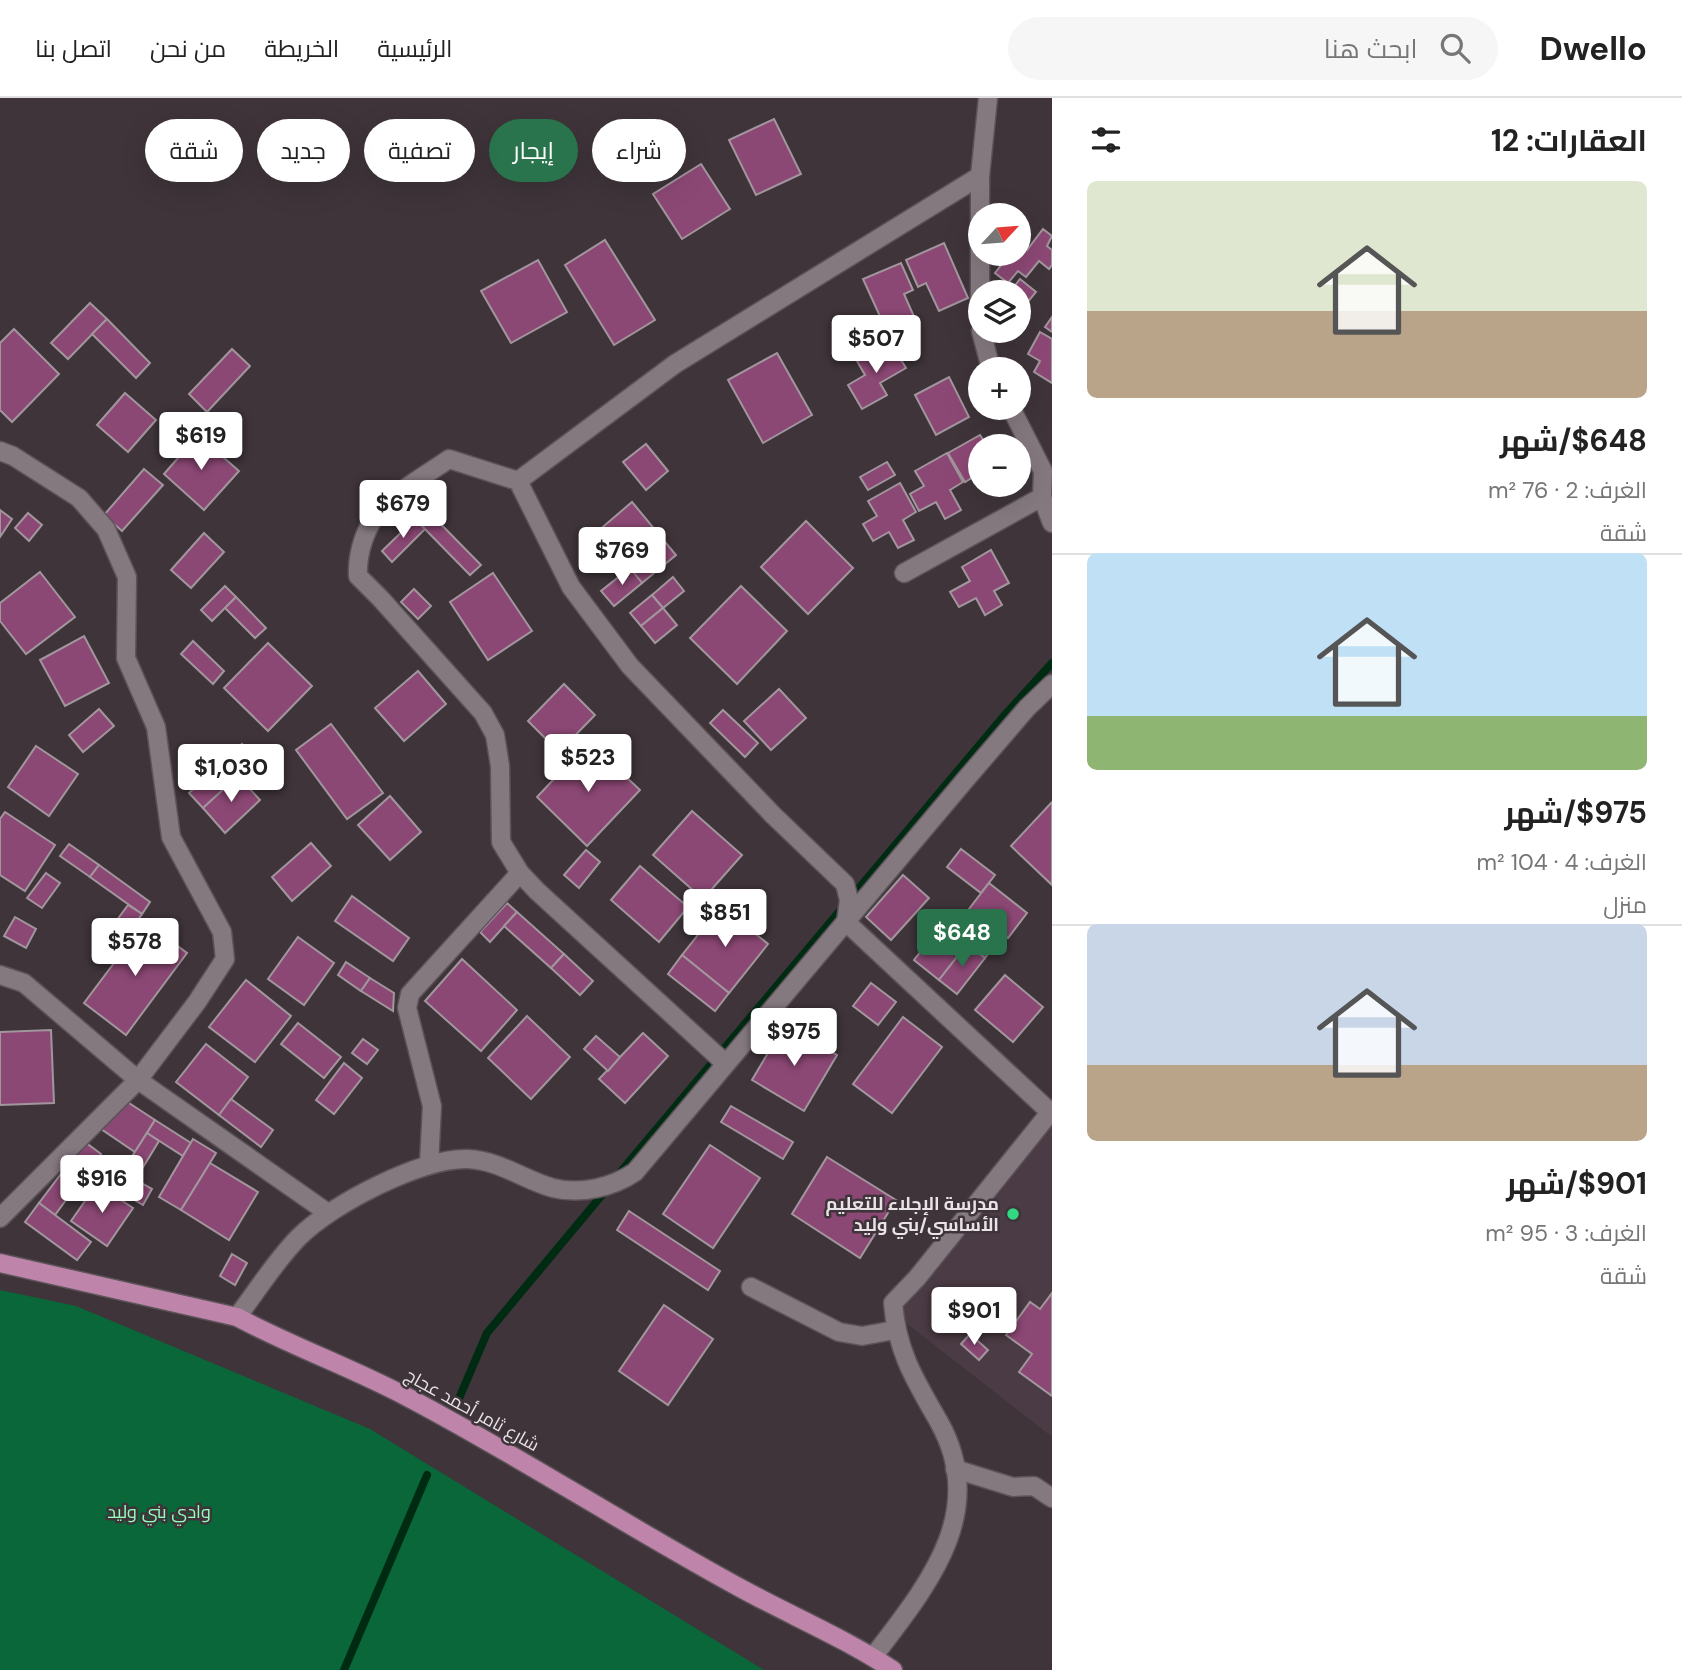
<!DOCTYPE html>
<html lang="ar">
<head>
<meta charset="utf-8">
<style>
  :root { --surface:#fff; --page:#f6f6f6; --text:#222; --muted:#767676; --line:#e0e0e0; --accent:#29744d }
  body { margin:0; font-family:"DM Sans",Cairo,sans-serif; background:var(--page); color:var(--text); direction:rtl; height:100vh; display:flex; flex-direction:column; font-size:26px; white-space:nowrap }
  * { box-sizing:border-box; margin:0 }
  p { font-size:23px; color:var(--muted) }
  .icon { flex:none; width:38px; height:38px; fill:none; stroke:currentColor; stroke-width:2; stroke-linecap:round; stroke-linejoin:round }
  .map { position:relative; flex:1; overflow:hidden; direction:ltr }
  .sheet { display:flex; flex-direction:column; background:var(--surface); width:630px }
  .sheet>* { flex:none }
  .top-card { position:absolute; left:21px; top:21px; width:665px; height:63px; direction:rtl; display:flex; gap:14px }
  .needle { width:46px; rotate:64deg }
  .buttons { position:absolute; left:968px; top:105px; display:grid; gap:14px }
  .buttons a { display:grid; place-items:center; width:63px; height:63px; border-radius:50%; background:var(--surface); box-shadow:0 7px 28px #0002; font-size:35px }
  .price { position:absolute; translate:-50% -60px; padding:0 16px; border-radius:7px; background:#fff; color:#222; font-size:23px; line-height:46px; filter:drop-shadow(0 2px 4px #0008) }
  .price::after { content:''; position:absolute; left:50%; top:42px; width:21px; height:16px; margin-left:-10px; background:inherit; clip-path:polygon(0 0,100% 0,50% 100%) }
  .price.active { background:var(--accent); color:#fff }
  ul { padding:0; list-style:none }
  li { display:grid; align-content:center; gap:14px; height:371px; padding:0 35px }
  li+li { border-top:2px solid var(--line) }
  li span { display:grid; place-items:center; height:217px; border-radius:10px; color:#555 }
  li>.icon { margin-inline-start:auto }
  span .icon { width:126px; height:126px; fill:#fffc; stroke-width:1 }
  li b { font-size:30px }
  h2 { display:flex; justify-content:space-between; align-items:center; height:84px; padding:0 35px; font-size:30px }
  .chip { padding:0 24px; border-radius:32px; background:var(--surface); box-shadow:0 7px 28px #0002; font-size:24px; line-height:63px }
  .chip.active { background:var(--accent); color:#fff }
  header { display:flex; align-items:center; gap:42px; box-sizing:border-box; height:98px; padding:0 35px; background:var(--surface); border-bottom:2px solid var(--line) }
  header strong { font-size:33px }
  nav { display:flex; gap:38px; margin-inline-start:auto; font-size:24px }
  .search { width:490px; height:63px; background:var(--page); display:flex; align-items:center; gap:18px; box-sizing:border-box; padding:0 24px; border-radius:38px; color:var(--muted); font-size:26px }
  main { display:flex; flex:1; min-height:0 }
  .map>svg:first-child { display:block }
  .built { fill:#4b3b44 }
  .green { fill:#0a6739 }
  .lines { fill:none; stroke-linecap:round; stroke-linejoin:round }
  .stream { stroke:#002b13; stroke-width:8 }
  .building { fill:#8c4875; stroke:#a2969d; stroke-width:2 }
  .minor-casing { stroke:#5b5358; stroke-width:21 }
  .major-casing { stroke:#5b5358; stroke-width:21 }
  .minor { stroke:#84797f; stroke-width:18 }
  .major { stroke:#be84a9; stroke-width:18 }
  .poi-dot { fill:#32d882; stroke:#3e343a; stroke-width:2.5 }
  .labels { text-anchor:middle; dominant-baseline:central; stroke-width:5; stroke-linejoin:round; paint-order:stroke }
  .poi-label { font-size:18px; font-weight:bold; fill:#e9e3e7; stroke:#3e343a; text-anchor:end }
  .street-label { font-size:18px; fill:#e9e3e7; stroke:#3e343a }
  .park-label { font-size:18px; fill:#93ffba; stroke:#3e343a }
</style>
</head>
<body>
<header>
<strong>Dwello</strong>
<div class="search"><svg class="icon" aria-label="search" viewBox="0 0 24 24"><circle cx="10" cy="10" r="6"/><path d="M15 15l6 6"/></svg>ابحث هنا</div>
<nav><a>الرئيسية</a><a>الخريطة</a><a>من نحن</a><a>اتصل بنا</a></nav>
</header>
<main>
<section class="sheet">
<h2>العقارات: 12<svg class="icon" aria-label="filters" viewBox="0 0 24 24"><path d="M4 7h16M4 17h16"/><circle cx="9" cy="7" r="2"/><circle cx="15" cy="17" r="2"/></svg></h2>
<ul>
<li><span style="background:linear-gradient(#dfe7d0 60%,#b9a48a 0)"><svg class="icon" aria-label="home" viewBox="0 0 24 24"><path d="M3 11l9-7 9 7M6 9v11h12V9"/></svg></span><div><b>$648/شهر</b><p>الغرف: 2 · 76 m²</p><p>شقة</p></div></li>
<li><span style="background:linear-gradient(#bfe0f5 75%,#8fb573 0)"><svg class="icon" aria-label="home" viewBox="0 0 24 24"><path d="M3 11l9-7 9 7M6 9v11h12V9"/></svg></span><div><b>$975/شهر</b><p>الغرف: 4 · 104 m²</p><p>منزل</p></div></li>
<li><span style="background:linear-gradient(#c9d6e8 65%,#b9a48a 0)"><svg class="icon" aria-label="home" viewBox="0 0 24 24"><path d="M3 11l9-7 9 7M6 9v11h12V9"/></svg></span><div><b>$901/شهر</b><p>الغرف: 3 · 95 m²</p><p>شقة</p></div></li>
</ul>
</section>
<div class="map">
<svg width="1052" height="1572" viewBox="0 0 1052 1572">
  <rect width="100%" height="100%" fill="#3e343a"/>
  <polygon class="built" points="1052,1016 1052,1339 896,1217"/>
  <polygon class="green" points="0,1192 76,1208 370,1331 764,1572 0,1572"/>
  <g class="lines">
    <g class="stream">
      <polyline points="617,1078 1003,619 1052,565"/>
      <polyline points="457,1305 487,1235 607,1091"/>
      <polyline points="344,1572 427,1377"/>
    </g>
  </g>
  <g class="building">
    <polygon points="774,21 801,76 756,97 729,42"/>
    <polygon points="701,66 730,111 682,141 653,96"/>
    <polygon points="1018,126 1027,133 1018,142"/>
    <polygon points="1043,131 1052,138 1047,148 1052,152 1052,167 1049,171 1039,163 1026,179 1018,173 1008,185 995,175 1010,156 1018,156 1018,145 1027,152"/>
    <polygon points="605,142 655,222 614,247 565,167"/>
    <polygon points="944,145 968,200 939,213 926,185 918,189 906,162"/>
    <polygon points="538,162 567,214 511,245 481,193"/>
    <polygon points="901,165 913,192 904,196 916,223 888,236 863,181"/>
    <polygon points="1020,181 1036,194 1018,216 1018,194 1010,194"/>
    <polygon points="90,205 107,221 68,261 51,245"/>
    <polygon points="1052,219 1052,234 1045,229"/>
    <polygon points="107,221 150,265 136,280 92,236"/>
    <polygon points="14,231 59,276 12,324 0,312 0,245"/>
    <polygon points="1040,234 1052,241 1052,285 1034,274 1040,263 1028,256"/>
    <polygon points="890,244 906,270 880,285 887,297 862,311 848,287 865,277 857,263"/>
    <polygon points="232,251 250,268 207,314 189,296"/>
    <polygon points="777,255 812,317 763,345 728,282"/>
    <polygon points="949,279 969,319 936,337 915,297"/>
    <polygon points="125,295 156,322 128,354 97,327"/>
    <polygon points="198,337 239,373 204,412 164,376"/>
    <polygon points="980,337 987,348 980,348 980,379 978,376 965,384 948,355"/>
    <polygon points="646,346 668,373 646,392 623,364"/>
    <polygon points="947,355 963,384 950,392 961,412 945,421 936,404 919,413 910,396 924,388 915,373"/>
    <polygon points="887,364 895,377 868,392 860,379"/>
    <polygon points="144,371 163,387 122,433 104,417"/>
    <polygon points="900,385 916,414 903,422 914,442 898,450 889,434 873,443 863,426 877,418 868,403"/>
    <polygon points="985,387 1005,387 990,396"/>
    <polygon points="632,404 676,457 642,485 598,433"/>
    <polygon points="425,410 481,467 470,477 415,421"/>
    <polygon points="0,412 12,421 0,439"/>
    <polygon points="28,415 42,427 29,443 15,430"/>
    <polygon points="415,421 425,431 392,464 382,453"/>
    <polygon points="806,423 853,470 808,516 761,469"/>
    <polygon points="204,435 224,454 191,490 171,472"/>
    <polygon points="991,452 1009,485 994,493 1002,507 985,517 976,500 959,509 950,494 970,483 962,469"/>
    <polygon points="630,470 642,485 614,508 601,493"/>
    <polygon points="40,474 75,519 26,556 0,523 0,505"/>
    <polygon points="493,475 532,533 488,562 450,504"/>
    <polygon points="673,479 684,493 663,510 652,497"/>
    <polygon points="225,488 236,499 212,523 201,512"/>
    <polygon points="741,488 787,533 737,586 690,540"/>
    <polygon points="414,491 431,508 418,521 401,504"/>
    <polygon points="652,497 663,510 641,528 630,515"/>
    <polygon points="236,499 266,530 255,540 225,510"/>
    <polygon points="663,510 677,527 655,545 641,528"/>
    <polygon points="84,538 109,585 65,608 40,562"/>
    <polygon points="193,543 224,573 213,586 181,556"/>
    <polygon points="268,545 312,588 268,633 224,590"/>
    <polygon points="418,573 446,606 404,643 375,610"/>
    <polygon points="564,586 595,617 559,654 528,623"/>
    <polygon points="779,591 806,620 771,652 744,623"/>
    <polygon points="99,611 114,628 83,654 69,637"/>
    <polygon points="723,612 758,645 745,659 710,625"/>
    <polygon points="331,626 383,695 347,721 296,652"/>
    <polygon points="589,644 640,692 587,748 537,699"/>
    <polygon points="242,646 257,661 203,710 189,695"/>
    <polygon points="36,648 78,676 49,718 8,689"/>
    <polygon points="238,678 260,702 225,735 203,710"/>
    <polygon points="390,698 421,734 390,762 358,727"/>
    <polygon points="1052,704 1052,787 1011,748"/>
    <polygon points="692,713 742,757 703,801 653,757"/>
    <polygon points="5,714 55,747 25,793 0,777 0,721"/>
    <polygon points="311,745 331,768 292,803 272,779"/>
    <polygon points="69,746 99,767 90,779 60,758"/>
    <polygon points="961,751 995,777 981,795 947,769"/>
    <polygon points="586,752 600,764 579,790 564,777"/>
    <polygon points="99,767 150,804 142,816 90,779"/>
    <polygon points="640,768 688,809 659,844 611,802"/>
    <polygon points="46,775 60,785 42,810 27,800"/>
    <polygon points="903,777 929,800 891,842 866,819"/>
    <polygon points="989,785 1027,815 1008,840 969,811"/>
    <polygon points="352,798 409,840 393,863 335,823"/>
    <polygon points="507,805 517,814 490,844 480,834"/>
    <polygon points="128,807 142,816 128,836 114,826"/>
    <polygon points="721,808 768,846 729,895 682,857"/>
    <polygon points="517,814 564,856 551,870 504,828"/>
    <polygon points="951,815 994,848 985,860 967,846 939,882 914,862"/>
    <polygon points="15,819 36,831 26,850 4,838"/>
    <polygon points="145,824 187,855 126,937 84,905"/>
    <polygon points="298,839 334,865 304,907 268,881"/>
    <polygon points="967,846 985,860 957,896 939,882"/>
    <polygon points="564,856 593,883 580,897 551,870"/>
    <polygon points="682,857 729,895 715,913 668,876"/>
    <polygon points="462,861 517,912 481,953 425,903"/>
    <polygon points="346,864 370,880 361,893 338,877"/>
    <polygon points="1005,877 1043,909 1013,944 975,912"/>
    <polygon points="370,880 394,895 393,913 361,893"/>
    <polygon points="246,882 291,918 255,964 209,929"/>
    <polygon points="871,885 896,904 878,927 853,908"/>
    <polygon points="527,918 570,959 531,1001 488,960"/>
    <polygon points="903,919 942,949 892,1015 853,986"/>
    <polygon points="298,925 341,959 324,980 281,946"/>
    <polygon points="785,926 837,957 804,1013 752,982"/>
    <polygon points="51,932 54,1005 0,1007 0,934"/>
    <polygon points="643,935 668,958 625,1005 599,981"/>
    <polygon points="596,938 620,959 608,973 584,951"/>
    <polygon points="363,941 378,952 367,966 352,955"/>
    <polygon points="206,946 248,979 219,1017 176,984"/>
    <polygon points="344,965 362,980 334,1016 316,1002"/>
    <polygon points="231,1001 273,1032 261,1049 219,1017"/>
    <polygon points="126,1003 155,1022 135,1054 101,1031"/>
    <polygon points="731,1008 793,1044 783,1061 721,1024"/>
    <polygon points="155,1022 191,1045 183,1058 147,1035"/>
    <polygon points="147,1035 159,1043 137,1079 124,1071"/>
    <polygon points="193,1041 216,1055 181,1112 159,1099"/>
    <polygon points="85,1044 101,1056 82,1080 67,1068"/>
    <polygon points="710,1047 760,1080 713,1150 663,1116"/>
    <polygon points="827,1059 896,1102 860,1160 792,1116"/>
    <polygon points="210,1065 258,1094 229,1142 181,1112"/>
    <polygon points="67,1068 82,1080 55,1117 39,1105"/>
    <polygon points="116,1071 152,1091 143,1107 108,1087"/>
    <polygon points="97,1086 133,1110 107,1148 71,1123"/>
    <polygon points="39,1105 91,1144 77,1162 25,1124"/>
    <polygon points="629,1113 720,1173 708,1192 617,1132"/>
    <polygon points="232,1156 247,1165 235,1187 220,1178"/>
    <polygon points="1052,1195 1052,1298 1019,1274 1032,1256 1006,1237 1030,1204 1040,1211"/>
    <polygon points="664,1207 713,1241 668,1307 619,1273"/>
    <polygon points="970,1236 988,1252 979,1262 961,1246"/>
  </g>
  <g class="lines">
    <defs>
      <g id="minor">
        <polyline points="980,217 980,78 988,0"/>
        <polyline points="981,233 991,271"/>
        <polyline points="1011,310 1043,373 1042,399 1052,425"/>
        <polyline points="0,353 13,358 79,400 106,431 127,479 126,560 156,629 171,739 222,834 225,861 197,904 138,982 0,1120"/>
        <polyline points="518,383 675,266 980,78"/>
        <polyline points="904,475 1042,399"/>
        <polyline points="0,877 24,885 138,982 328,1115"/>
        <path d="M725,965L537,793L520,775L501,744L500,668L495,637L483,615L381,501L358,478C357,455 365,429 381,411C396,394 429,375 449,361L518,383L571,489L630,568L773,717L845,786L849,802L846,824L1050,1014"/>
        <polyline points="429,1066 432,1008 407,910 410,896 520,775"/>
        <polyline points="751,1189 839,1234 862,1238 895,1232"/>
        <path d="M237,1219C257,1193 276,1162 299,1139C332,1106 421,1060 467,1061C499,1062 524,1082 553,1090C581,1097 613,1089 635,1074L966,681L1027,610L1052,586"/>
        <polyline points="955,1371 1013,1389 1034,1388 1052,1400"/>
        <path d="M873,1559C926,1489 990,1415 939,1324C915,1282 897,1254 893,1205L917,1180L1052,1012"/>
      </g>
      <path id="major" d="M0,1165L237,1219C293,1249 353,1270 409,1300C523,1360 631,1431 744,1492C794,1519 846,1541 893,1572"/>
    </defs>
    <use href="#minor" class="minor-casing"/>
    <use href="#major" class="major-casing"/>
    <use href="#minor" class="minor"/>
    <use href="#major" class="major"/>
  </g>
  <circle class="poi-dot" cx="1013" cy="1116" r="7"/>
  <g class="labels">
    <g class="poi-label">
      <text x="999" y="1106">مدرسة الإجلاء للتعليم<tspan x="999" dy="21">الأساسي/بني وليد</tspan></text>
    </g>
    <g class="street-label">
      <text transform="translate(472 1312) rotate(29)">شارع ثامر أحمد عجاج</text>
    </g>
    <g class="park-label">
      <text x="159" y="1414">وادي بني وليد</text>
    </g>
  </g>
</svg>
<div class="buttons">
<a><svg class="needle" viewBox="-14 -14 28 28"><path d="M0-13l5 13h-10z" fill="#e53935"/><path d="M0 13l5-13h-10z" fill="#767676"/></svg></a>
<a><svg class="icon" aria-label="layers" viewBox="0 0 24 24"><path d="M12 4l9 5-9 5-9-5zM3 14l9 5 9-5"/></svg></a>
<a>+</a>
<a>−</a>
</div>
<b class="price" style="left:876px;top:277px">$507</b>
<b class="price" style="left:201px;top:374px">$619</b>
<b class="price" style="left:403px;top:442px">$679</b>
<b class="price" style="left:622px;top:489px">$769</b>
<b class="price" style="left:588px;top:696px">$523</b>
<b class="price" style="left:231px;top:706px">$1,030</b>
<b class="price" style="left:725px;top:851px">$851</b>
<b class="price active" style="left:962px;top:871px">$648</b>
<b class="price" style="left:135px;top:880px">$578</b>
<b class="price" style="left:794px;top:970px">$975</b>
<b class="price" style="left:102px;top:1117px">$916</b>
<b class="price" style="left:974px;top:1249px">$901</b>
<div class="top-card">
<a class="chip">شراء</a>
<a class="chip active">إيجار</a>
<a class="chip">تصفية</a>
<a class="chip">جديد</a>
<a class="chip">شقة</a>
</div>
</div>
</main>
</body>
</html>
